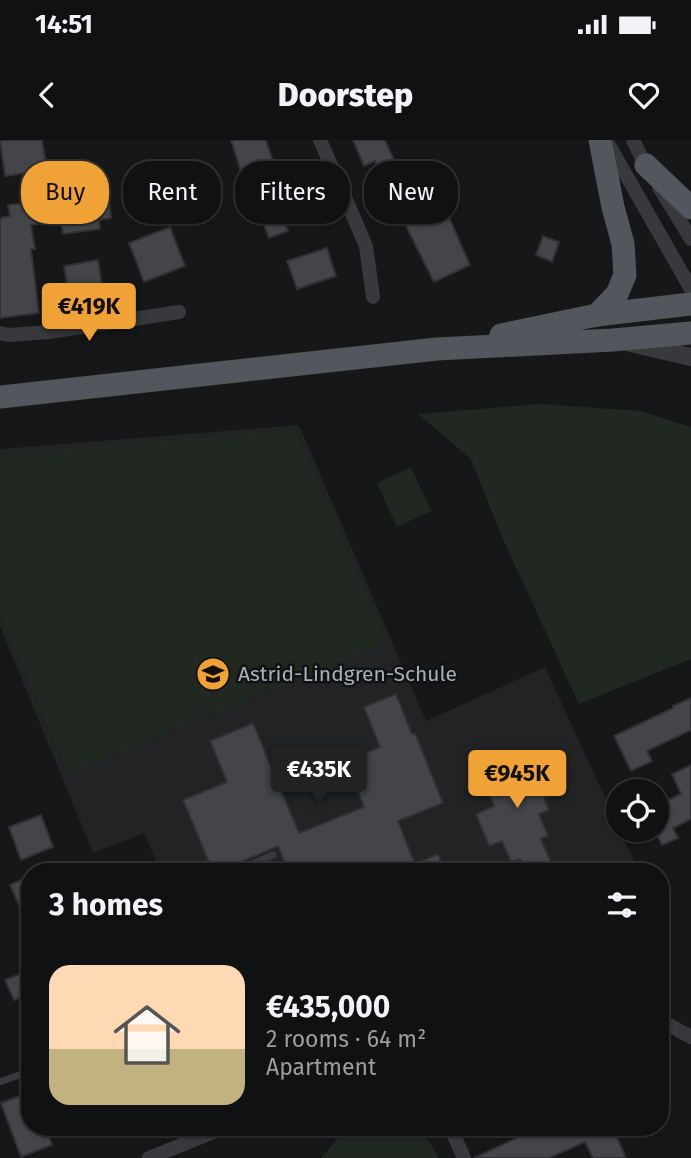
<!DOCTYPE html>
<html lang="en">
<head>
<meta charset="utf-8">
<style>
  :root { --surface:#101112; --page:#1e1f20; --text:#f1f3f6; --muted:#9c9d9f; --line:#303132; --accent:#f1a236 }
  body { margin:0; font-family:"Fira Sans",sans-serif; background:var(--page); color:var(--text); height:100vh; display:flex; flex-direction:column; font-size:26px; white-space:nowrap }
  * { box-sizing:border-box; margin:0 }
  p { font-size:23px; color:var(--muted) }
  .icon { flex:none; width:38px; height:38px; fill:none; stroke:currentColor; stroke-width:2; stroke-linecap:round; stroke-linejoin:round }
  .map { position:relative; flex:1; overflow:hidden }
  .drawer { position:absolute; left:21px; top:723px; width:648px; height:273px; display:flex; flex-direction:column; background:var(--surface); border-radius:28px; box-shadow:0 2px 5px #0004,0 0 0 2px var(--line) }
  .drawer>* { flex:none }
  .hud { position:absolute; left:21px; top:21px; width:649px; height:63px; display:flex; gap:14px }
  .controls { position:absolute; left:606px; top:639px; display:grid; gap:14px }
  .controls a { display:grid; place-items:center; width:63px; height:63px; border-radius:50%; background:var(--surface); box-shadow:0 2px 5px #0004,0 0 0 2px var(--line); font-size:35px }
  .price { position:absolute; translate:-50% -60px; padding:0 16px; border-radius:7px; background:var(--accent); color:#111; font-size:23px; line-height:46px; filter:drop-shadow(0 2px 4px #0008) }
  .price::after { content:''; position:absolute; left:50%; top:42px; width:21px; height:16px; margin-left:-10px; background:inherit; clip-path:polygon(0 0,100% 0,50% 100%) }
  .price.active { background:#222; color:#fff }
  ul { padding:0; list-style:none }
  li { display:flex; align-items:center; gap:21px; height:175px; padding:0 28px }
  li span { display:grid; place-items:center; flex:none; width:196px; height:140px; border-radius:21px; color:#555 }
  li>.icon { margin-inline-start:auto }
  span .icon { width:84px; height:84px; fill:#fffc; stroke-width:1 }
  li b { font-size:30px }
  h2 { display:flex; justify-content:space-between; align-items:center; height:84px; padding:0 28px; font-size:30px }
  .tag { padding:0 24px; border-radius:28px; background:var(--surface); box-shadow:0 2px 5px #0004,0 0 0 2px var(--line); font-size:24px; line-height:63px }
  .tag.active { background:var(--accent); color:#111 }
  .status { display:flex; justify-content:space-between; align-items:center; height:49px; padding:0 35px; background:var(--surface); direction:ltr }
  .status svg { height:19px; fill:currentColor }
  header { display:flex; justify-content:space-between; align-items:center; height:91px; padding:0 28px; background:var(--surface); font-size:32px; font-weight:800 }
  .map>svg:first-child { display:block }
  .built { fill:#222325 }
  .green { fill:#202821 }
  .building { fill:#434548; stroke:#303134; stroke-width:2 }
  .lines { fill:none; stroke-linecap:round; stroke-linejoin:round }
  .service { stroke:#37393d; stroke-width:7 }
  .minor { stroke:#37393d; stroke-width:14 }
  .tertiary { stroke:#37393d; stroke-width:18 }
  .primary { stroke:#53565c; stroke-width:23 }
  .labels { text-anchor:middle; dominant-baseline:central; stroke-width:5; stroke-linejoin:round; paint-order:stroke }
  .poi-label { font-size:21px; fill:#a9afb8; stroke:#111213; text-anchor:start }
</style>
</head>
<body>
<div class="status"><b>14:51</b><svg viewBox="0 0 49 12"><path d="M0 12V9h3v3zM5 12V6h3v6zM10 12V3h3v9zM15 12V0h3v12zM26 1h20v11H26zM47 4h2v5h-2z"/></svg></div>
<header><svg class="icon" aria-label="back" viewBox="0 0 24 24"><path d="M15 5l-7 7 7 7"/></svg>Doorstep<svg class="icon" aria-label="heart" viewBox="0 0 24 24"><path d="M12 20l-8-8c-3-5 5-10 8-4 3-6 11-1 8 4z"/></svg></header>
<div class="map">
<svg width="691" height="1018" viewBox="0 0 691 1018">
  <rect width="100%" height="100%" fill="#161718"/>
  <polygon class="built" points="299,285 426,581 545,527 618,686 618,690 619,690 639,731 160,731 144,693 93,713 0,486 0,309"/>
  <g class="green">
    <polygon points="539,264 641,271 691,287 691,519 579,564 502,397 471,319 418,274"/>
    <polygon points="295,289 387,502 68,634 0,473 0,315"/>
    <polygon points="411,327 431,371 397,387 377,343"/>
    <polygon points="348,987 420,987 439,1018 321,1018"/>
  </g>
  <g class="building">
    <polygon points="0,0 42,0 47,30 5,36"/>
    <polygon points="231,0 266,0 280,43 286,41 296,70 281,75 288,91 269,98 260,74 252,77 244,56 248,54"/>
    <polygon points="353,0 385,0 398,29 412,22 437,69 444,66 470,125 434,142 405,84 408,83 375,21 364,26"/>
    <polygon points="169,25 178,51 149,61 140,35"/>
    <polygon points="108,52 111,78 99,80 100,89 63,94 61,81 31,85 35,109 31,109 39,173 0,178 0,78 10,76 8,65"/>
    <polygon points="170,87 185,126 144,142 129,103"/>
    <polygon points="543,96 559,102 552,122 536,115"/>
    <polygon points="327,108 336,136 297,149 287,121"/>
    <polygon points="98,120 105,165 71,170 64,126"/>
    <polygon points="396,554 412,594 415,593 443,663 398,681 415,724 438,714 445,732 289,732 278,706 217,732 213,732 183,660 227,642 210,601 253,583 299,693 364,667 346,621 380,607 364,567"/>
    <polygon points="691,558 691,590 647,611 652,621 631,631 614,596 673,568 673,566"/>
    <polygon points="511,612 516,624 540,614 547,631 542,634 551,656 544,658 549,670 539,674 548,696 541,699 555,732 525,732 520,719 511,722 502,701 489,706 476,674 494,666 477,626"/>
    <polygon points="691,625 691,679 673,688 678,698 662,705 656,693 656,666 681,654 672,634"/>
    <polygon points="41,675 53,707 21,720 9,687"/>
    <polygon points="30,736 30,789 10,745"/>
    <polygon points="30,830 30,853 14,860 5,840"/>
    <polygon points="30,952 30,987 45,987 52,1005 21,1017 1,963"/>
    <polygon points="517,987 618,987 613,989 626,1018 593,1018 585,1002 549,1018 474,1018 521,996"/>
  </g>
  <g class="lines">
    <g class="service">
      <polyline points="234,732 273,715"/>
      <polyline points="0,942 30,931"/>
    </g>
    <g class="minor">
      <polyline points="320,0 366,106 373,157"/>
      <polyline points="606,0 691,149"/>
      <polyline points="633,0 648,30"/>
      <polyline points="659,47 691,99"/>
      <polyline points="0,193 9,195 49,192 179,172"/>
      <polyline points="660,880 691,897"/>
      <polyline points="450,987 464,1018"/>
      <polyline points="149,1018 226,987"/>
    </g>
    <polyline class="tertiary" points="630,203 691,217"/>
    <g class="primary">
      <polyline points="646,25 691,68"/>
      <polyline points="597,175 617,154 625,135 623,104 613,67 600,0"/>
      <polyline points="501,195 597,175 691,164"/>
      <polyline points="0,257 437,209 613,200 691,193"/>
    </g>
  </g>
  <defs>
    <symbol id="school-disc" viewBox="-11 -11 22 22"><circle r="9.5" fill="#f1a236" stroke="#111213"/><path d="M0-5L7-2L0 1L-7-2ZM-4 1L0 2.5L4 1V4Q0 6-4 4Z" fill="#111"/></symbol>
  </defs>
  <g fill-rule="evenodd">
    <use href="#school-disc" x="194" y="515" width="38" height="38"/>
  </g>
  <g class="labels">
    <g class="poi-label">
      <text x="238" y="534">Astrid-Lindgren-Schule</text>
    </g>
  </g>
</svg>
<div class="controls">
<a><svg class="icon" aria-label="locate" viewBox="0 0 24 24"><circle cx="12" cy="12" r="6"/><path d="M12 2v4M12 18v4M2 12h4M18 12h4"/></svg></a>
</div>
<b class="price" style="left:89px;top:203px">€419K</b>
<b class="price active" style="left:319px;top:666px">€435K</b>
<b class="price" style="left:517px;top:670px">€945K</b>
<div class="hud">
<a class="tag active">Buy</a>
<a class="tag">Rent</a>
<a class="tag">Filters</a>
<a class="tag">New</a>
</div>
<section class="drawer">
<h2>3 homes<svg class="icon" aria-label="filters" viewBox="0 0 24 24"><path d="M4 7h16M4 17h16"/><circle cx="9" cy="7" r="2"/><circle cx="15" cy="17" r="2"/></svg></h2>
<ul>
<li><span style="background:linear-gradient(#ffd9b3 60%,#c2b280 0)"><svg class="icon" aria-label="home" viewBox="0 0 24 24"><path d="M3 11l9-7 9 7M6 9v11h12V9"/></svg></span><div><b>€435,000</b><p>2 rooms · 64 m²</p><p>Apartment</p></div></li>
</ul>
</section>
</div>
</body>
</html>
